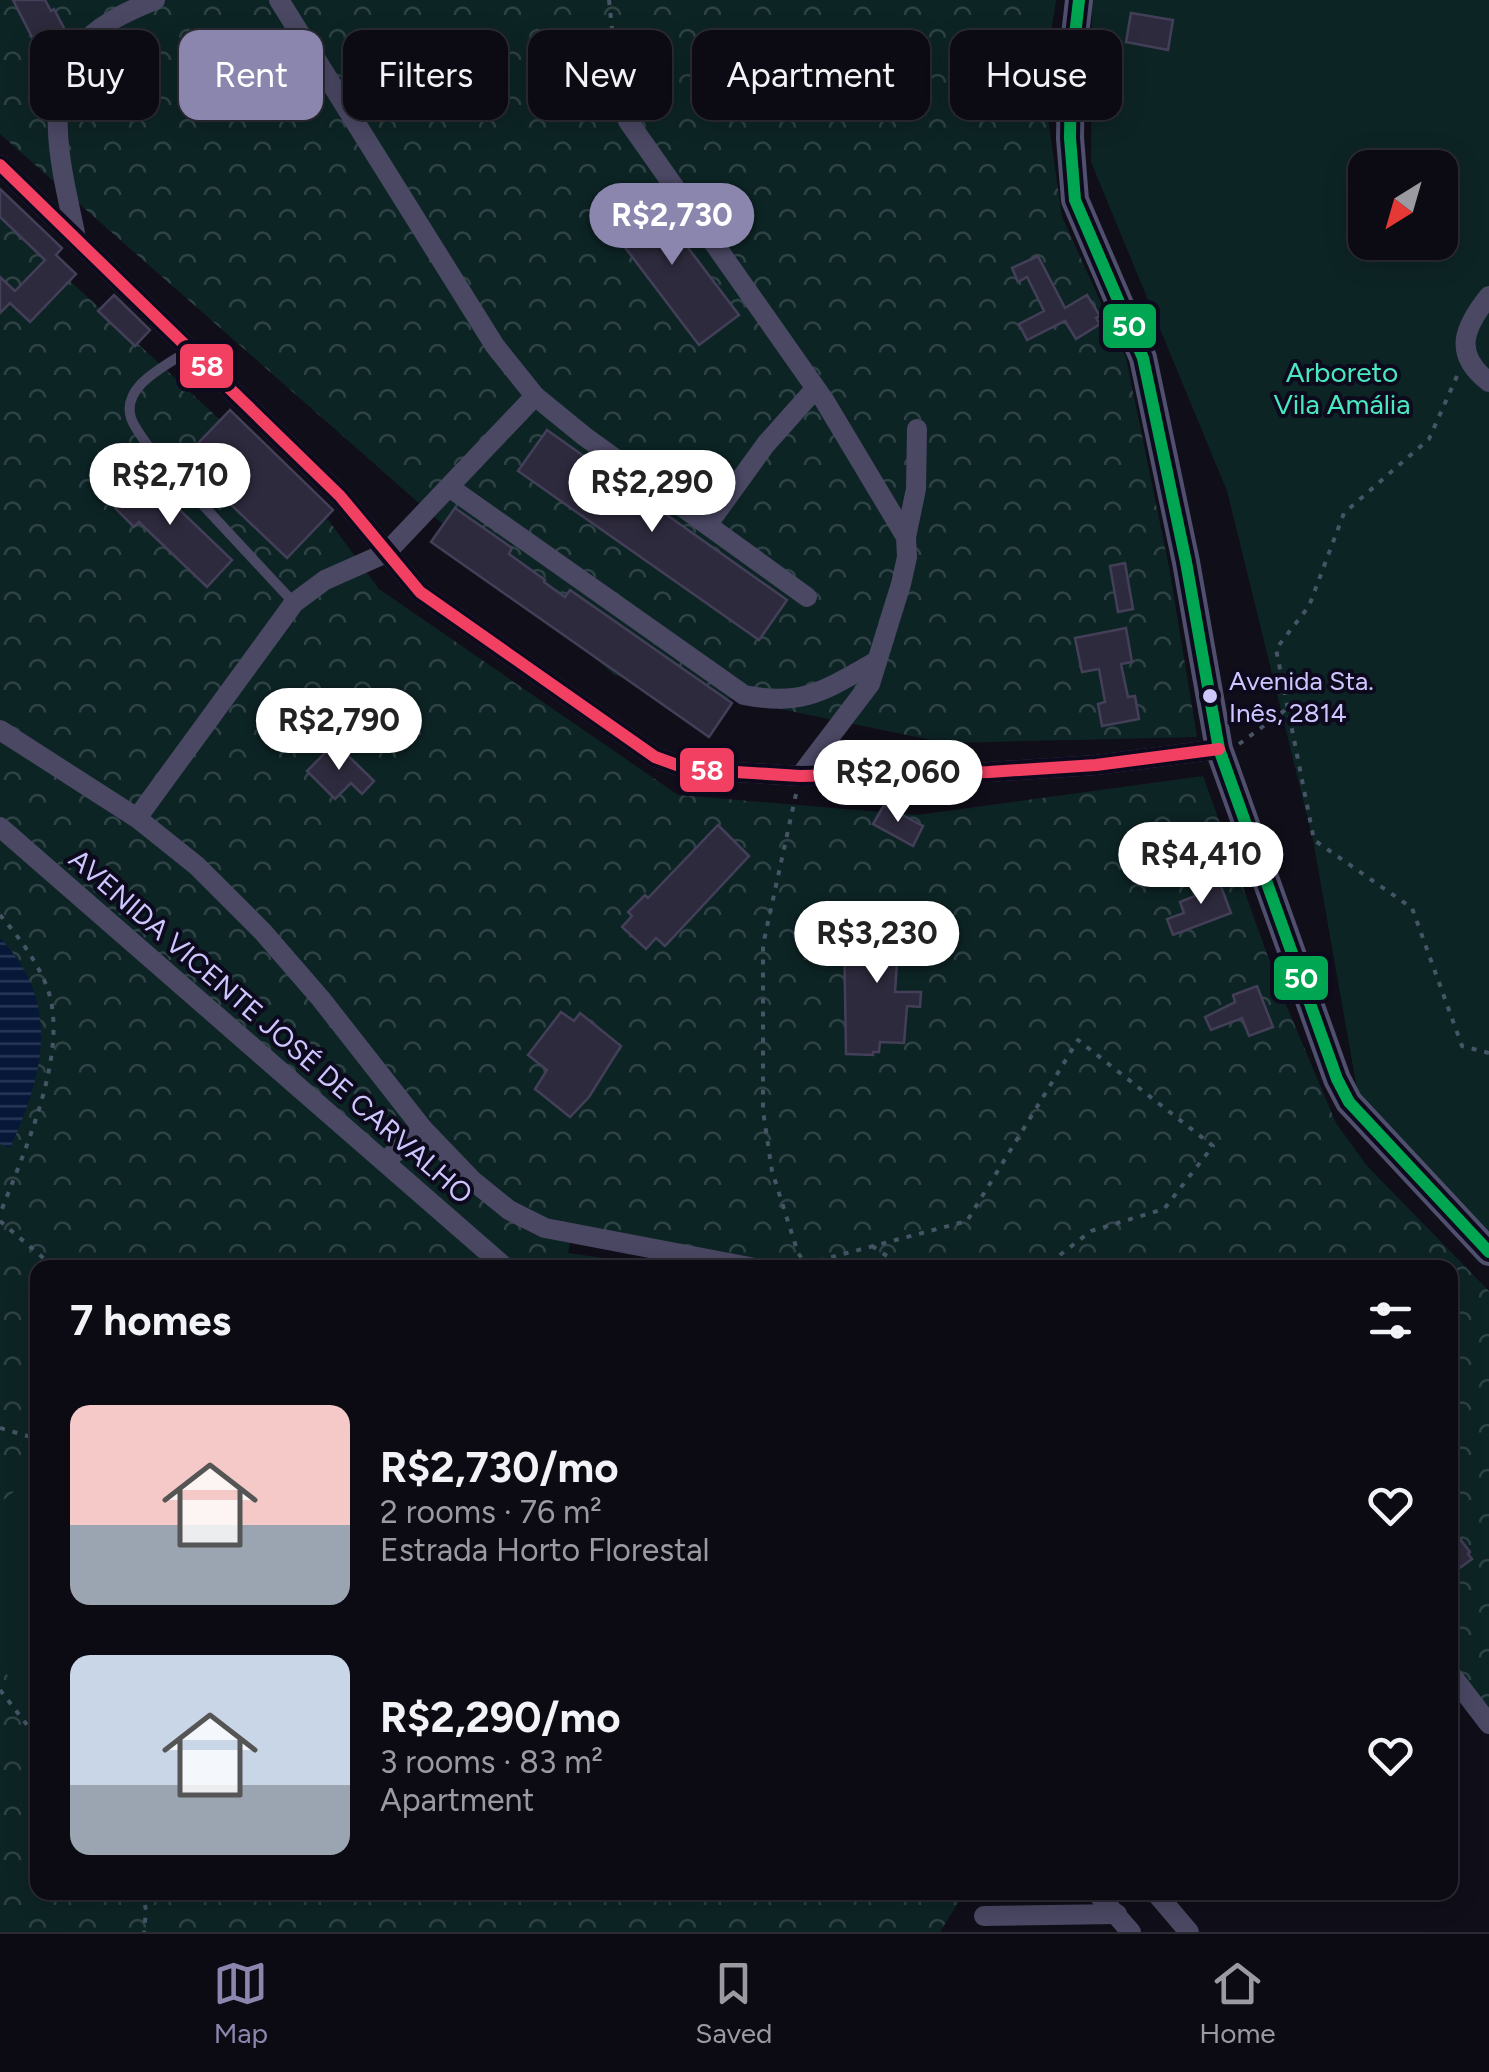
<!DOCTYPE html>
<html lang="en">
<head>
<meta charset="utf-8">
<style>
  :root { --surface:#0c0a13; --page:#15131c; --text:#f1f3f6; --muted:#9a9aa0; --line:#2c2b33; --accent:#8b86ae }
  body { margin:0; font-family:Figtree,sans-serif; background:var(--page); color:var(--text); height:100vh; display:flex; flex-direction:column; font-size:38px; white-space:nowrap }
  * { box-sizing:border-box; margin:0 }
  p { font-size:32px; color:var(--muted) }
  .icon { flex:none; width:55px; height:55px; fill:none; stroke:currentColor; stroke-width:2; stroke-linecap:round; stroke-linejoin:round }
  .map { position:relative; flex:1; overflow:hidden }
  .panel { position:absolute; left:30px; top:1260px; width:1428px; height:640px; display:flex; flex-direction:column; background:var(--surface); border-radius:20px; box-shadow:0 5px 25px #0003,0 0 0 2px var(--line) }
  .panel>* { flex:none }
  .guide { position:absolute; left:30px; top:30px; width:1430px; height:90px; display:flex; gap:20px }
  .needle { width:65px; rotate:217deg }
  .tools { position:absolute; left:1348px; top:150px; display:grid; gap:20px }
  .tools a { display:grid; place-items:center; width:110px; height:110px; border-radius:20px; background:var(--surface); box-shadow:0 5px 25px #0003,0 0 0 2px var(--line); font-size:50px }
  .price { position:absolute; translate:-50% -85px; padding:0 22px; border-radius:35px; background:#fff; color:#222; font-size:32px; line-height:65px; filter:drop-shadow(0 2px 5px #0008) }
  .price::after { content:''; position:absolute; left:50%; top:60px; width:30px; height:22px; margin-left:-15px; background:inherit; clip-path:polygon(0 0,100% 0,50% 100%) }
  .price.selected { background:var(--accent); color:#fff }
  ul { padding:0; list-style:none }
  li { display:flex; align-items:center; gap:30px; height:250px; padding:0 40px }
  li span { display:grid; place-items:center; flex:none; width:280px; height:200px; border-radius:20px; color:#555 }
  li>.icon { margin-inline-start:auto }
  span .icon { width:120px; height:120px; fill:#fffc; stroke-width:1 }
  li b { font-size:42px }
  h2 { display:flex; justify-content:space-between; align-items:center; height:120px; padding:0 40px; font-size:42px }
  .pill { padding:0 35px; border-radius:20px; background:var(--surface); box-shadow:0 5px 25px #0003,0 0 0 2px var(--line); font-size:35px; line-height:90px }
  .pill.selected { background:var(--accent); color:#fff }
  .dock { display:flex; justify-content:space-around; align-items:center; height:140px; border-top:2px solid var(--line); background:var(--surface); font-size:28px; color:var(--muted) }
  .dock a { display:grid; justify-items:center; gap:5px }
  .dock .selected { color:var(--accent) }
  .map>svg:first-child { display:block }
  .forest { fill:url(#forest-crowns) }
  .green { fill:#0d2425; fill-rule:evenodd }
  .water { fill:url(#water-rules) }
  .building { fill:#2e2a3d; stroke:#433f58; stroke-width:2.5 }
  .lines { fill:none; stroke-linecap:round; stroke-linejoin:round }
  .path { stroke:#455565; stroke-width:4; stroke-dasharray:5 8; stroke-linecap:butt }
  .service { stroke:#4a4863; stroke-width:10 }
  .minor { stroke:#4a4863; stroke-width:20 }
  .secondary { stroke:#504f6d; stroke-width:28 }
  .bus-1-casing { stroke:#0d0a1d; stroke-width:20 }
  .bus-2-casing { stroke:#0d0a1d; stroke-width:20 }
  .bus-1 { stroke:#00a651; stroke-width:12 }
  .bus-2 { stroke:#f24062; stroke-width:12 }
  .bus-dot { fill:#cdc6ff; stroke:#0d0a1d; stroke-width:4 }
  .labels { text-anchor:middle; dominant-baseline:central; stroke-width:8; stroke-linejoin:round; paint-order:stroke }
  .bus-label { font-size:26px; fill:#cdc6ff; stroke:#0d0a1d; text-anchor:start }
  .park-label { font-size:28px; fill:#49e8c1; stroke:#0d0a1d }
  .street-label { font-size:28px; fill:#cdc6ff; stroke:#0d0a1d }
  .line-badge { stroke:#0d0a1d; stroke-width:4 }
  .badge-label { font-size:28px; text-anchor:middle; font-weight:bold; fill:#fff }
</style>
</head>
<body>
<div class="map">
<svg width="1489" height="1932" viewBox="0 0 1489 1932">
  <defs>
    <pattern id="forest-crowns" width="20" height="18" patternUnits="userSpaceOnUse" patternTransform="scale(2.5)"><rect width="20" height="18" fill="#0d2425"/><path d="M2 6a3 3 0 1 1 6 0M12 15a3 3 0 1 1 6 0" fill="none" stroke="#2f4246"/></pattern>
    <pattern id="water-rules" width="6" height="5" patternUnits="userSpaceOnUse" patternTransform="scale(2.5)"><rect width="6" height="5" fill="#061738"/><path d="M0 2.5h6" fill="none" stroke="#293756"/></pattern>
  </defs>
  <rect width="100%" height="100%" fill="#100e19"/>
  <g class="forest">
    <polygon points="0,0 1056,0 1049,45 1047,112 1062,217 1126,358 1169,567 1197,737 946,743 614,675 0,134"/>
    <polygon points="0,216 329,521 379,589 678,795 917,815 1203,776 1281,993 1336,1123 1367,1166 1489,1291 1489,1711 1450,1660 1450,1268 739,1268 573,1229 568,1253 667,1267 38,1268 38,1892 964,1893 940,1932 0,1932"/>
  </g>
  <g class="green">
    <path d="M1092,0H1489V1247L1360,1106L1313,840L1227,491L1091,162ZM1365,168H1440V242H1365Z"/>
    <polygon points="37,1473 37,1715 0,1665 0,1503"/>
  </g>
  <path class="water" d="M0,938C62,1003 44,1073 10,1148L0,1144Z"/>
  <g class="building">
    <polygon points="13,0 45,0 51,11 54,9 65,30 46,40 44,36 34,41"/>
    <polygon points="1131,13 1173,20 1168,50 1126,42"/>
    <polygon points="0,189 62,248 56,255 76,274 30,322 10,303 0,313 0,277 15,291 45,260 0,217"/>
    <polygon points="645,191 739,315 699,345 605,221"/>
    <polygon points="1038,256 1065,308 1087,295 1100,316 1096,318 1100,324 1076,339 1065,321 1027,340 1019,324 1044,311 1027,277 1018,282 1012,268"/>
    <polygon points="114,295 150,330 135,346 98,311"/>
    <polygon points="230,410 333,510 287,558 183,459"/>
    <polygon points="547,430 787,600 759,640 518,471"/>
    <polygon points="137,469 232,560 207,587 139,522 134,527 115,508 119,503 112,496"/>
    <polygon points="455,508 512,548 509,554 545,580 544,582 565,597 570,590 732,703 709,737 431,542"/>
    <polygon points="1125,563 1133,609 1118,612 1110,566"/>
    <polygon points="1126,628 1132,662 1121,664 1128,697 1135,696 1139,719 1102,726 1098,704 1105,702 1099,669 1082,672 1075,638"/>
    <polygon points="335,743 374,781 362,794 351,783 335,799 307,771"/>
    <polygon points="884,805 923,826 913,846 873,824"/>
    <polygon points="718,825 749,856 665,946 656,938 646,949 622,927 632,916 628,912 645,895 648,898"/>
    <polygon points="1217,876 1231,913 1173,935 1167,919 1184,913 1180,902 1195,896 1191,886"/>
    <polygon points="864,922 883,922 883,931 942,935 942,946 898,947 895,992 921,992 920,1007 907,1006 904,1043 880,1042 879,1052 873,1052 873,1055 846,1054 844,928 864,928"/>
    <polygon points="1257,986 1273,1027 1249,1036 1242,1018 1211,1030 1205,1017 1235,1002 1233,995"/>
    <polygon points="561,1012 574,1021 580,1013 621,1046 589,1097 570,1117 535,1089 547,1070 528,1055"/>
    <polygon points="1450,1526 1470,1552 1468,1554 1472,1559 1450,1575"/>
  </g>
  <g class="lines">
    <g class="path">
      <polyline points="609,0 615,58 624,101"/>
      <polyline points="1457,376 1429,439 1344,513 1309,606 1276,649 1314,840 1412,908 1462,1046 1489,1053"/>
      <polyline points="1239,744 1288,708"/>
      <polyline points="796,794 763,945 763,1111 772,1171 798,1253 809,1268"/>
      <path d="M0,915C18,936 37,961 47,987C71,1051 23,1154 0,1214"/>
      <polyline points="0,1221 55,1268"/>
      <polyline points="872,1246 905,1268"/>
      <polyline points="806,1264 967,1221 1078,1040 1213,1146 1164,1209 1091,1231 1043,1268"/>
      <polyline points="0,1428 38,1439"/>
      <polyline points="0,1690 38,1739"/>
      <polyline points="143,1892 146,1911 144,1932"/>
    </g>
    <path class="service" d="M189,350C167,366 121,385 131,418C134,427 142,437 148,446L294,603"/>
    <g class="minor">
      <polyline points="279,0 495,346 535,396 584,436 807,597"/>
      <polyline points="628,121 824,400 906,537 907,557 901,584 870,684 800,776"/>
      <polyline points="0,165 340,496 420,592 655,757 688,769 800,776 989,772 1096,765 1219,749"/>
      <path d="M76,238C65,181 40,102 78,50C96,25 128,11 155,0"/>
      <path d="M1489,296C1464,327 1452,354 1489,382"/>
      <path d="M449,487L744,695C805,707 826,689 877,661"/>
      <polyline points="708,524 766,444 815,389"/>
      <polyline points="906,537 916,489 917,429"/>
      <polyline points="0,730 137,818 197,866 263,932 321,999 423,1129 472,1180 509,1210 545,1228 755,1268"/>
      <polyline points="137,818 294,603 325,580 386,553 535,396"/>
      <polyline points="0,827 506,1268"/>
      <polyline points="385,1161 423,1129"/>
      <polyline points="1450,1673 1489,1724"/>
      <polyline points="1096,1892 1131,1932"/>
      <polyline points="1155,1892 1189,1932"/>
      <polyline points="984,1916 1117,1914"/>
    </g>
    <polyline class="secondary" points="1079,0 1071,71 1070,138 1075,200 1143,358 1186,562 1219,749 1337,1079 1349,1102 1489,1252"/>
    <defs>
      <polyline id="bus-1" points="1079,0 1071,71 1070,138 1075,200 1143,358 1186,562 1219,749 1337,1079 1349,1102 1489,1252"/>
      <polyline id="bus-2" points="0,165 340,496 420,592 655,757 688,769 800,776 989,772 1096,765 1219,749"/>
    </defs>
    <use href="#bus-1" class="bus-1-casing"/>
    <use href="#bus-2" class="bus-2-casing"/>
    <use href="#bus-1" class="bus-1"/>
    <use href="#bus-2" class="bus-2"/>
  </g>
  <circle class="bus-dot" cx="1210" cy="696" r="9"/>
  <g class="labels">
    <g class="bus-label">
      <text x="1229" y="681">Avenida Sta.<tspan x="1229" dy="32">Inês, 2814</tspan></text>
    </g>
    <g class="park-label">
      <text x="1342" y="372">Arboreto<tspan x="1342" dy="32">Vila Amália</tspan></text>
    </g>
    <g class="street-label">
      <text transform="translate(271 1026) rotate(41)">AVENIDA VICENTE JOSÉ DE CARVALHO</text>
    </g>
  </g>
  <g class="line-badge">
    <rect x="1101" y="302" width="57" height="48" rx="10" fill="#00a651"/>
    <rect x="178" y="342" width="57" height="48" rx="10" fill="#f24062"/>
    <rect x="678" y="746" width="58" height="48" rx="10" fill="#f24062"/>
    <rect x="1272" y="954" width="58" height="48" rx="10" fill="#00a651"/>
  </g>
  <g class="badge-label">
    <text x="1129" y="336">50</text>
    <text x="207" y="376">58</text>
    <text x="707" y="780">58</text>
    <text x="1301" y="988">50</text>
  </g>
</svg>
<div class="tools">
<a><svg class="needle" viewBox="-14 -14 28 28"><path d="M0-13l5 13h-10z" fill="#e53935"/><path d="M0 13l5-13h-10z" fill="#9a9aa0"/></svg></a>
</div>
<b class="price selected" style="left:672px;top:268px">R$2,730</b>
<b class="price" style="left:170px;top:528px">R$2,710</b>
<b class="price" style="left:652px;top:535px">R$2,290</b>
<b class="price" style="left:339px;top:773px">R$2,790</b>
<b class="price" style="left:898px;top:825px">R$2,060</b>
<b class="price" style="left:1201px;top:907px">R$4,410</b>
<b class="price" style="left:877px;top:986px">R$3,230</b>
<div class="guide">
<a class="pill">Buy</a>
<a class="pill selected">Rent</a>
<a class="pill">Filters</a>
<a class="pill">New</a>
<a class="pill">Apartment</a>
<a class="pill">House</a>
</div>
<section class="panel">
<h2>7 homes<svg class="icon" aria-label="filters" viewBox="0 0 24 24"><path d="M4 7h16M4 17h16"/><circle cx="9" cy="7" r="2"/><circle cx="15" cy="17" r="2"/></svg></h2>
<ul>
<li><span style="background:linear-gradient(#f6c9c9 60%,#9aa5b1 0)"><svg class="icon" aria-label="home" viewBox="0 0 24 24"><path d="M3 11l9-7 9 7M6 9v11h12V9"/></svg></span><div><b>R$2,730/mo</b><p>2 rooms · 76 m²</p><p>Estrada Horto Florestal</p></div><svg class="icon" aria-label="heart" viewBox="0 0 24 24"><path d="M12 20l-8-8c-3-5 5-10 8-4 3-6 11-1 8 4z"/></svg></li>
<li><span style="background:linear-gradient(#c9d6e8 65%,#9aa5b1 0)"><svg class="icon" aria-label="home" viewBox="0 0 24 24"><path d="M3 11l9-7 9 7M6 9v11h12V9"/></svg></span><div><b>R$2,290/mo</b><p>3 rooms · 83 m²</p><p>Apartment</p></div><svg class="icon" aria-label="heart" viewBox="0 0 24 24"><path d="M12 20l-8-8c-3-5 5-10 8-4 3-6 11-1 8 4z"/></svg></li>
</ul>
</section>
</div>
<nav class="dock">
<a class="selected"><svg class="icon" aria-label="map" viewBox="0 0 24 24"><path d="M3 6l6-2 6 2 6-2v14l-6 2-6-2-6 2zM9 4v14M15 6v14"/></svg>Map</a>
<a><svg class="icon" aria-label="saved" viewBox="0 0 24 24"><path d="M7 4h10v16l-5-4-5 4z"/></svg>Saved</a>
<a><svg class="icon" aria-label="home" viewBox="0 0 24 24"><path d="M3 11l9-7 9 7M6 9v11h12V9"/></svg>Home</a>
</nav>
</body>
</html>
